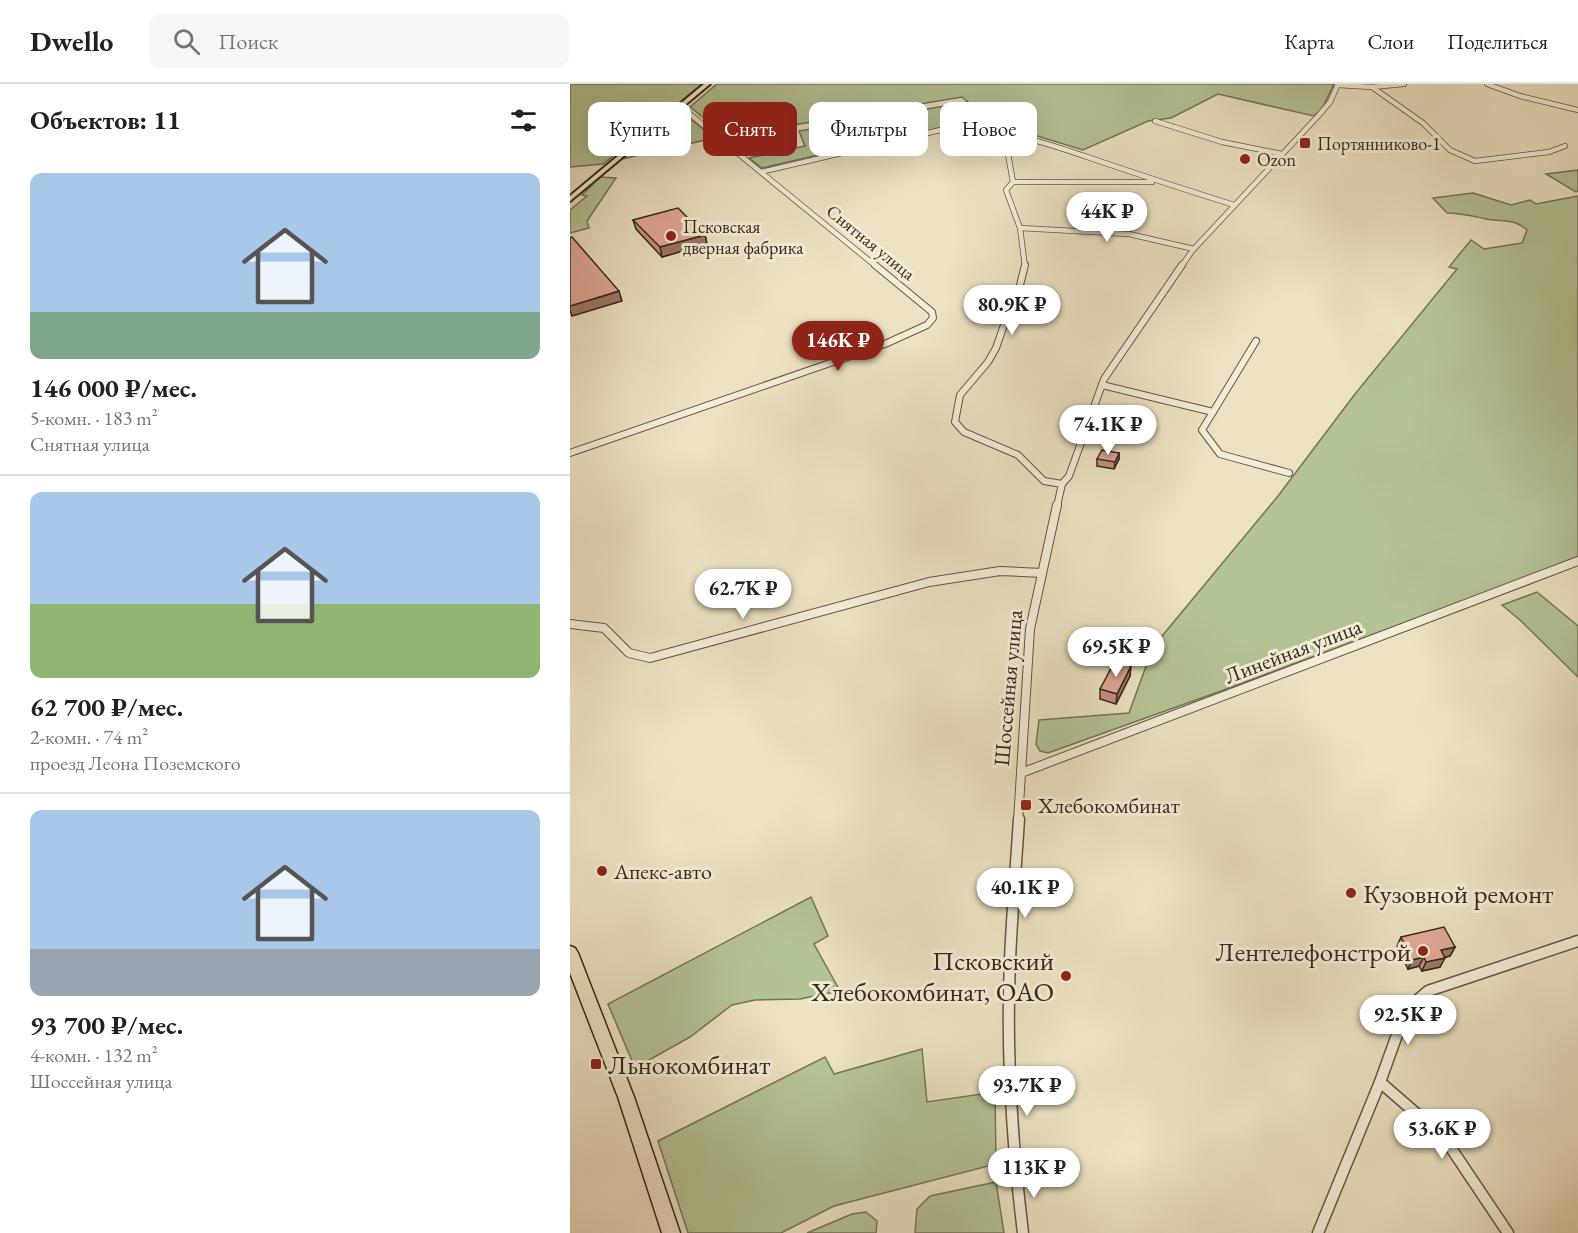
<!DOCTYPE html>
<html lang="ru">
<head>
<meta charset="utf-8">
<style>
  :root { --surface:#fff; --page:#f6f6f6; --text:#202124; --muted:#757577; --line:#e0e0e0; --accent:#8f2418 }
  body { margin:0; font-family:"EB Garamond",serif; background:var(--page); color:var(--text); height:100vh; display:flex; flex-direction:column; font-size:22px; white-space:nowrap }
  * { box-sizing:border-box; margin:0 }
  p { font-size:20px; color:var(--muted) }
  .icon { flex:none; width:33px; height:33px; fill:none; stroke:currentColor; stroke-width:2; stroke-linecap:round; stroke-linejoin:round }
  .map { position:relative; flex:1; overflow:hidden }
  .sheet { display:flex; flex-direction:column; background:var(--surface); width:570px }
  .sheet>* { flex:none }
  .top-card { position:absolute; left:18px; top:18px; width:570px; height:54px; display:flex; gap:12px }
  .price { position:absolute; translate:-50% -51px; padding:0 14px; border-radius:21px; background:#fff; color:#222; font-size:20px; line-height:39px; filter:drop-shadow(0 2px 3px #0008) }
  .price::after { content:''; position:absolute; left:50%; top:36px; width:18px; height:14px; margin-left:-9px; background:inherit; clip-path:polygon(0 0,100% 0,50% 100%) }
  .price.selected { background:var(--accent); color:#fff }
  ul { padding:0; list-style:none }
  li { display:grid; align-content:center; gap:12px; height:318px; padding:0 30px }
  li+li { border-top:2px solid var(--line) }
  li span { display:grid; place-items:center; height:186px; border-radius:12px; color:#555 }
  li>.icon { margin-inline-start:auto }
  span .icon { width:108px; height:108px; fill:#fffc; stroke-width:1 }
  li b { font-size:26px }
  h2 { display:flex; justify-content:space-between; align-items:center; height:72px; padding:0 30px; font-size:26px }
  .chip { padding:0 21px; border-radius:12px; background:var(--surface); box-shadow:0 6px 24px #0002; font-size:21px; line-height:54px }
  .chip.selected { background:var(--accent); color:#fff }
  header { display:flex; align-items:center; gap:36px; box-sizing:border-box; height:84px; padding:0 30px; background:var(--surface); border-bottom:2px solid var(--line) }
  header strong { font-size:28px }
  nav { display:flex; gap:33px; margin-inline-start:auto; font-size:21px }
  .search { width:420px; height:54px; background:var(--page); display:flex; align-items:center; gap:15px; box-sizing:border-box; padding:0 21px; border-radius:12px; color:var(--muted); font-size:22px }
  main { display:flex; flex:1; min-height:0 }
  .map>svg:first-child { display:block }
  .green { fill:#b4c396; stroke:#747658; stroke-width:1.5 }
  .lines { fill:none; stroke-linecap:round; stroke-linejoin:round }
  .street-far3-casing { stroke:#635644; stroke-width:6 }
  .street-far2-casing { stroke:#635644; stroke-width:8 }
  .street-far1-casing { stroke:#635644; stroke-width:10 }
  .street-casing { stroke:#635644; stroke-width:13 }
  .secondary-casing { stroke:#35281a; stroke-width:4 }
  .primary-casing { stroke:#35281a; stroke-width:3 }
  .street-far3 { stroke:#f3ecd7; stroke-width:4.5 }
  .street-far2 { stroke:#f3ecd7; stroke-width:6 }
  .street-far1 { stroke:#f3ecd7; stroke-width:8 }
  .street { stroke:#f3ecd7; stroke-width:10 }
  .secondary { fill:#f3ecd7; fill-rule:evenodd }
  .primary { fill:#ece1c2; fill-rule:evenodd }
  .wall { fill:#c19083; stroke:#35281a; stroke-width:1.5 }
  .shaded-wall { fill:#9d756a; stroke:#35281a; stroke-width:1.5 }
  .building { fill:#e0a798; stroke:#35281a; stroke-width:1.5 }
  .poi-dot { fill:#8f2418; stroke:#f3ecd7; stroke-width:2 }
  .labels { text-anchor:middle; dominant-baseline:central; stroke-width:6; stroke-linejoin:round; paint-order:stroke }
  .far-poi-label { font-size:18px; fill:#35281a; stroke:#f3ecd7; text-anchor:start }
  .far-street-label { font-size:18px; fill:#35281a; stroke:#f3ecd7 }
  .street-label { font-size:22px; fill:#35281a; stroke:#f3ecd7 }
  .poi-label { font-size:22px; fill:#35281a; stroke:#f3ecd7; text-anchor:start }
  .near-poi-label { font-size:27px; fill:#35281a; stroke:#f3ecd7; text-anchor:start }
</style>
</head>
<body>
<header>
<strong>Dwello</strong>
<div class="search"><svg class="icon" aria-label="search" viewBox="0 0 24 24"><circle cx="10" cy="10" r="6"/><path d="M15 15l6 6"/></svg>Поиск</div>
<nav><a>Карта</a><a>Слои</a><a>Поделиться</a></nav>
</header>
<main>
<section class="sheet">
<h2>Объектов: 11<svg class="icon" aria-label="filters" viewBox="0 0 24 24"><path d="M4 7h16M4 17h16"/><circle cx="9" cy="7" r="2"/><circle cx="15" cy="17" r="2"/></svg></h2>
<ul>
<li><span style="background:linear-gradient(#a9c7e8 75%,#7fa58c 0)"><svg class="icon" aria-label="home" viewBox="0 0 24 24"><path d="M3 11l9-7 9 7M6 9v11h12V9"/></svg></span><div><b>146 000 ₽/мес.</b><p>5-комн. · 183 m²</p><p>Снятная улица</p></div></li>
<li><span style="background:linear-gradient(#a9c7e8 60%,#8fb573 0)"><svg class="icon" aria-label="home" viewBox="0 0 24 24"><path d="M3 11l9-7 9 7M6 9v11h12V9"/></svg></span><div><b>62 700 ₽/мес.</b><p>2-комн. · 74 m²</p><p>проезд Леона Поземского</p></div></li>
<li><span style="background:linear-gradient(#a9c7e8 75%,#9aa5b1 0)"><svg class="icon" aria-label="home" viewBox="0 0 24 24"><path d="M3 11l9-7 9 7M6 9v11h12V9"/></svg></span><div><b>93 700 ₽/мес.</b><p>4-комн. · 132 m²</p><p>Шоссейная улица</p></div></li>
</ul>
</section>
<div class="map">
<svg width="1008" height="1149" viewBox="0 0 1008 1149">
  <rect width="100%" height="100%" fill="#ece1c2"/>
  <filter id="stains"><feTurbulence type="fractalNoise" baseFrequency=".00333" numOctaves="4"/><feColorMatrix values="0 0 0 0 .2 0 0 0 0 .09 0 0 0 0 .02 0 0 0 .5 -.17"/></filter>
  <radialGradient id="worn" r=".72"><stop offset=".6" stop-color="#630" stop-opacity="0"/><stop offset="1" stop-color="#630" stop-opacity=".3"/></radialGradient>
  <g class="green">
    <polygon points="0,0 132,0 33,80 0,83"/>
    <polygon points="147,0 764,0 752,25 744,32 648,10 601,34 578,37 513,66 451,47 421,45 421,48 403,56 373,47 312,62 304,58 192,84 179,74 235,62 229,47 398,18 392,13 157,52 120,23"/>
    <polygon points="107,32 117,32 144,54 52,75 99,36"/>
    <polygon points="1008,86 1008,107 1006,108 976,90"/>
    <polygon points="30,93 46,94 17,137 19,144 0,149 0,126 17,112 12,111"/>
    <path d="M903,109L941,121L960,116L966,120L1008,112V474L662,603L478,669L470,667L466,660L469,636L559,629L583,563L708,412L785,310L887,185L879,183L901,156L914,165L952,159L957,146C944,134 932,138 916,135C902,132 891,129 877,129L863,114Z"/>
    <polygon points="967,508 1008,542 1008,593 951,537 932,521"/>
    <polygon points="241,813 258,852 244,860 270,907 230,915 185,916 162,921 120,953 65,984 38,920"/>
    <polygon points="352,965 357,1018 425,1008 426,1080 264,1122 211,1149 118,1149 88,1057 255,973 264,990"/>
    <polygon points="426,1098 434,1149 345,1149 347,1125 360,1112"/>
    <polygon points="296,1128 307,1137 306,1149 237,1149 282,1130"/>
  </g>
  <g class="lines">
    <defs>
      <g id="street-far3">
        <polyline points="917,0 950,12 1008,26"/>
        <polyline points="768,1 802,3 853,39 880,66 905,77 979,68 995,62"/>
        <polyline points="802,3 834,0"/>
        <polyline points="110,22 307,183"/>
        <polyline points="585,37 652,58 712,70"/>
        <polyline points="444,48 438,70 443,98 436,106 450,144 455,183"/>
        <path d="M191,88L379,44C437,43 487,63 541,81C582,95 623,108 664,121"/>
        <polyline points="443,98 582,98"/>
        <polyline points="450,144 559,150 624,165"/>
        <polyline points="611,183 622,167 749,31 760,18 768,0"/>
      </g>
      <g id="street-far2">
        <polyline points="455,181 449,205 442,218 426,264 418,278 390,311 385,338 394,348 448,371 474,397 492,400"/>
        <polyline points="532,301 643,328 686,257"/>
        <polyline points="643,328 632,346 650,370 719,389"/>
        <polyline points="0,369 315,260 357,241 363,234 362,228 305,181"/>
        <polyline points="487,422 492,400 499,392 534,295 612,181"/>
      </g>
      <g id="street-far1">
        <polyline points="0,540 34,544 59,569 80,574 359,498 430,487 472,489"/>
        <polyline points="451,689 1008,477"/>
        <polyline points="448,737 460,545 487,421"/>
      </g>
      <g id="street">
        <path d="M449,735C446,782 442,829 440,876C436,967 442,1059 453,1149"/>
        <polyline points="810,998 856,1038 881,1064 938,1149"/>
        <polyline points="748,1149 810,998 836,926 858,907 1008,857"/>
      </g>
      <polygon id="secondary" points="134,0 140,0 0,117 0,112"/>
      <polygon id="primary" points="0,862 5,864 8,869 64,1013 110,1149 92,1149 48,1013 0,889"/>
    </defs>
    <use href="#street-far3" class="street-far3-casing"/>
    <use href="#street-far2" class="street-far2-casing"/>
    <use href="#street-far1" class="street-far1-casing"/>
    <use href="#street" class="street-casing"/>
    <use href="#secondary" class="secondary-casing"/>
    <use href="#primary" class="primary-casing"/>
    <use href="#street-far3" class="street-far3"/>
    <use href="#street-far2" class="street-far2"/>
    <use href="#street-far1" class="street-far1"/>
    <use href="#street" class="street"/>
    <use href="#secondary" class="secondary"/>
    <use href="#primary" class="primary"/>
  </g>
  <g class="wall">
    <polygon points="63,136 135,151 137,160 92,173 66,145"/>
    <polygon points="549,369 549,375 544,385 527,382 527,375"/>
    <polygon points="560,592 546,620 530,615 530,605"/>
    <polygon points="831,853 885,863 880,872 875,873 870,883 852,887 849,882 838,885 827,862"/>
  </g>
  <g class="shaded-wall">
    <polygon points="135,151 137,160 92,173 90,163"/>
    <polygon points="49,207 52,217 2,232 0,226 0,222"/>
    <polygon points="549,369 549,375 544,385 545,378"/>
    <polygon points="561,582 560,592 546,620 547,610"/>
    <polygon points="885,863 880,872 867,875 871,866"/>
    <polygon points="854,873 849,882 838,885 842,876"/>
    <polygon points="875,874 870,883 852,887 856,878"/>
  </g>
  <g class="building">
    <polygon points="108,124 135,151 90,163 63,136"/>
    <polygon points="2,153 49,207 0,222 0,154"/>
    <polygon points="532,366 549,369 545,378 527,375"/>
    <polygon points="545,577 561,582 547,610 530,605"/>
    <polygon points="874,843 885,863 871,866 875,874 856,878 854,873 842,876 831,853"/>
  </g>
  <g class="poi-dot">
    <rect x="729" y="53" width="12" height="12" rx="3"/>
    <circle cx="675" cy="75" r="6"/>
    <circle cx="101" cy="152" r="6"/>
    <rect x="450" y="715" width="12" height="12" rx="3"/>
    <circle cx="32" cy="787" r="6"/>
    <circle cx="781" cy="809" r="6"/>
    <circle cx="853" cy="867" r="6"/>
    <circle cx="496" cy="892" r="6"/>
    <rect x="20" y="974" width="12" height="12" rx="3"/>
  </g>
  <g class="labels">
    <g class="far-poi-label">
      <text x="747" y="59">Портянниково-1</text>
      <text x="687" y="75">Ozon</text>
      <text x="113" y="142">Псковская<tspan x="113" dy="21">дверная фабрика</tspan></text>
    </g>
    <g class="far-street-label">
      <text transform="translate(301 158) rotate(39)">Снятная улица</text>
    </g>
    <g class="street-label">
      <text transform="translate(723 567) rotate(-21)">Линейная улица</text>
      <text transform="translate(438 604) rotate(-85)">Шоссейная улица</text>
    </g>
    <g class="poi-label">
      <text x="468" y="721">Хлебокомбинат</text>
      <text x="44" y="787">Апекс-авто</text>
    </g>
    <g class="near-poi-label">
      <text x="793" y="809">Кузовной ремонт</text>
      <text x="841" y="867" text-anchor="end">Лентелефонстрой</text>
      <text x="484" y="876" text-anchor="end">Псковский<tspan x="484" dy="31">Хлебокомбинат, ОАО</tspan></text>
      <text x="38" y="980">Льнокомбинат</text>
    </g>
  </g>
  <rect width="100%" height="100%" filter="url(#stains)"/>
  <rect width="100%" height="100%" fill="url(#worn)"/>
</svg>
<b class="price" style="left:537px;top:159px">44K ₽</b>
<b class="price" style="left:442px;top:252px">80.9K ₽</b>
<b class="price selected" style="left:268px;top:288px">146K ₽</b>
<b class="price" style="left:538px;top:372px">74.1K ₽</b>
<b class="price" style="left:173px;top:536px">62.7K ₽</b>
<b class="price" style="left:546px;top:594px">69.5K ₽</b>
<b class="price" style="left:455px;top:835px">40.1K ₽</b>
<b class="price" style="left:838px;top:962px">92.5K ₽</b>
<b class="price" style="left:457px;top:1033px">93.7K ₽</b>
<b class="price" style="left:872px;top:1076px">53.6K ₽</b>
<b class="price" style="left:464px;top:1115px">113K ₽</b>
<div class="top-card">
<a class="chip">Купить</a>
<a class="chip selected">Снять</a>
<a class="chip">Фильтры</a>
<a class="chip">Новое</a>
</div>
</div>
</main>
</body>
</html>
